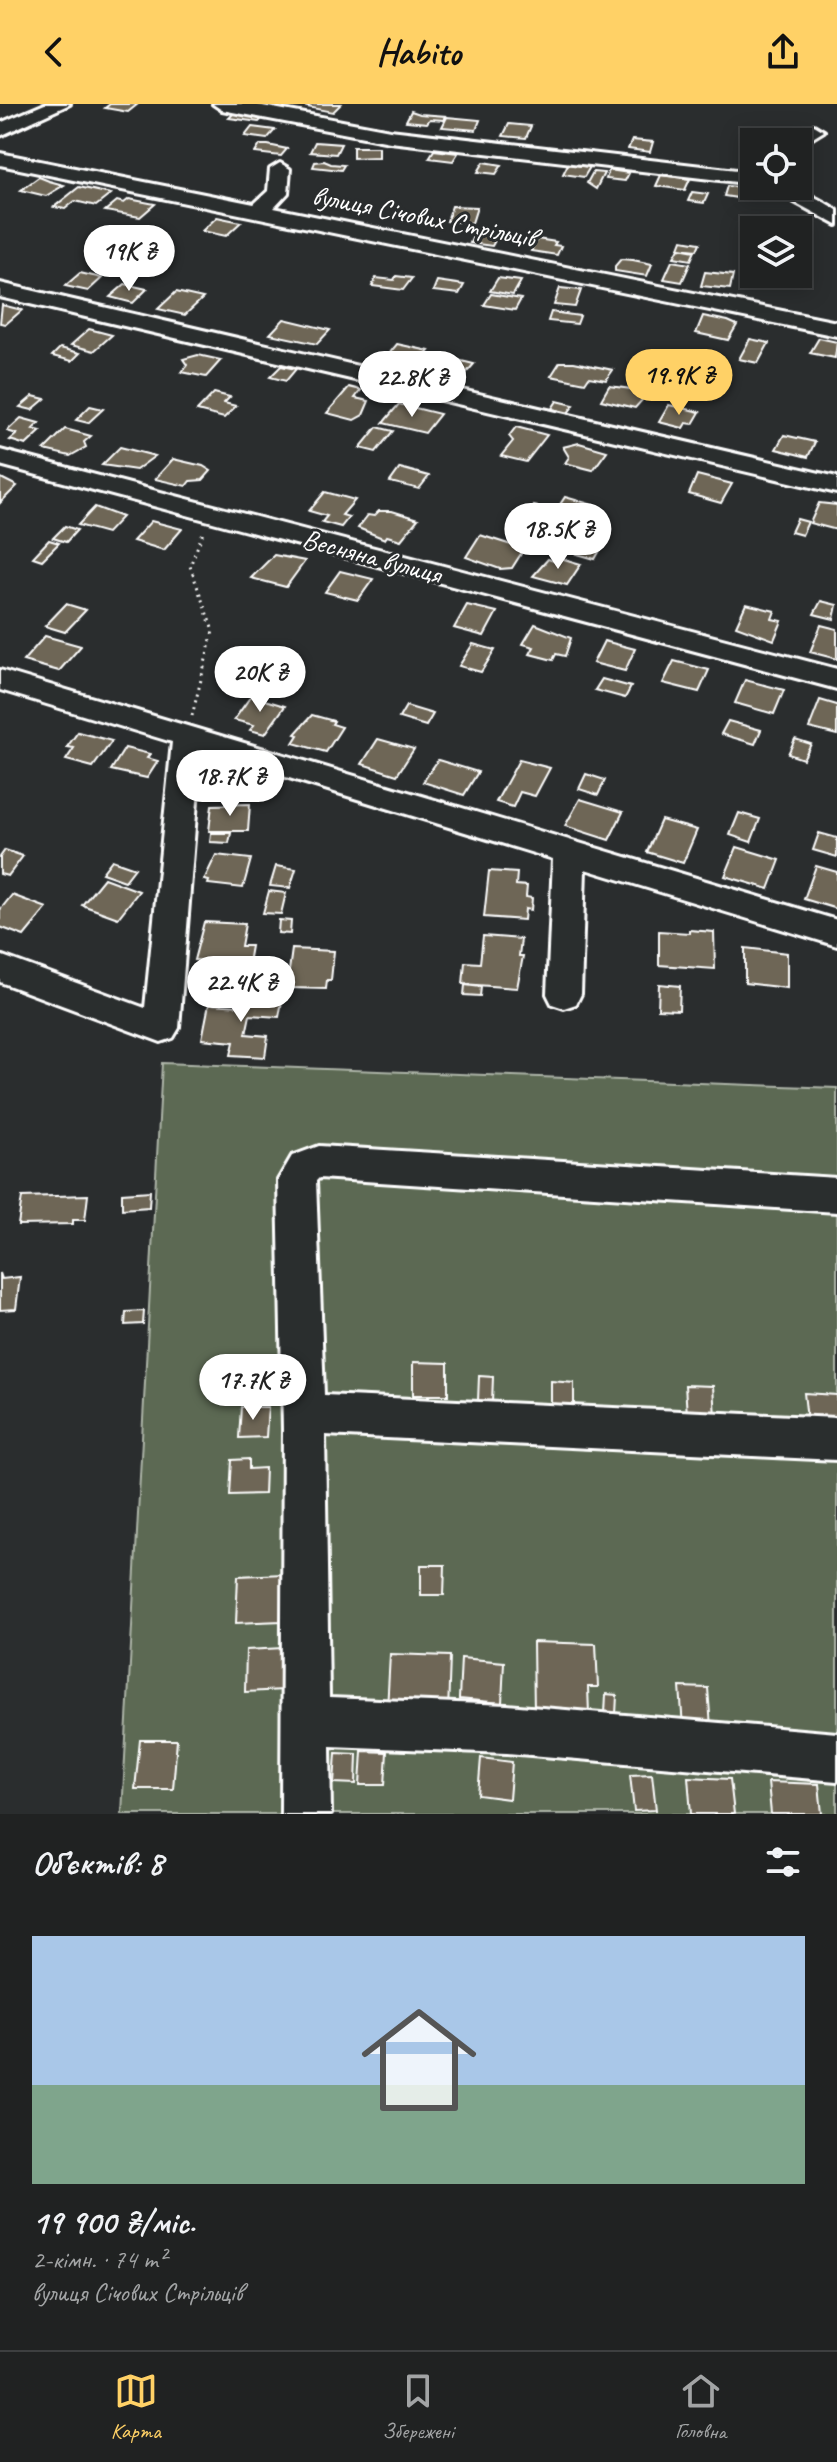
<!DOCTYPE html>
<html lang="uk">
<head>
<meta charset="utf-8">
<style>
  :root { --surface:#202222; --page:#282a2a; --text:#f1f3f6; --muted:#a2a4a5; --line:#3d3f40; --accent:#ffd166 }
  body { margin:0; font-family:Caveat,sans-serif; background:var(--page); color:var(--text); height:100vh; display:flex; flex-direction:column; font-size:30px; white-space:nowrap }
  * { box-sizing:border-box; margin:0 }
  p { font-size:26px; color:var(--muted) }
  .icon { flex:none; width:44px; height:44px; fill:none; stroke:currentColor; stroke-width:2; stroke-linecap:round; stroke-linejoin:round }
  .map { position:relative; height:1710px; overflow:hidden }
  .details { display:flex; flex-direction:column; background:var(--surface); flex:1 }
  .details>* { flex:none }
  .tools { position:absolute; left:740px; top:24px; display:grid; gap:16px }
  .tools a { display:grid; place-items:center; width:72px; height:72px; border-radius:0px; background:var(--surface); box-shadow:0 4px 20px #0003,0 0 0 2px var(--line); font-size:40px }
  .price { position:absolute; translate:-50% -68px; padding:0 18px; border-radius:28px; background:#fff; color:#222; font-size:26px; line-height:52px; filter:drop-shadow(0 2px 4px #0008) }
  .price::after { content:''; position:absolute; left:50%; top:48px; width:24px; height:18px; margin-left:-12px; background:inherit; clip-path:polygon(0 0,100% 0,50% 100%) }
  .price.on { background:var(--accent); color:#111 }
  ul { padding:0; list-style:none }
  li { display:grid; align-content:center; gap:16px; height:424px; padding:0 32px }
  li span { display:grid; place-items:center; height:248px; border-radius:0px; color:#555 }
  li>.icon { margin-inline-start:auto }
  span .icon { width:144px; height:144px; fill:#fffc; stroke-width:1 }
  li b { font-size:34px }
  h2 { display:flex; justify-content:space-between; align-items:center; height:96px; padding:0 32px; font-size:34px }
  header { display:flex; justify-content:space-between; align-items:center; height:104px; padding:0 32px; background:var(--accent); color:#111; font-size:36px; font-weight:800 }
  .menu { display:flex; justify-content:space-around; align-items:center; height:112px; border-top:2px solid var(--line); background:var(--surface); font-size:22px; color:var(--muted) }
  .menu a { display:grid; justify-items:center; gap:4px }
  .menu .on { color:var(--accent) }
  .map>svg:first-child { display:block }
  .green { fill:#5b6952; stroke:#adb4a8; stroke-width:2 }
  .building { fill:#6e6656; stroke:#fff; stroke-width:2 }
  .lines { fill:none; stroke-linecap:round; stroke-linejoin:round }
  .minor-casing { stroke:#fff; stroke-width:6 }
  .path { stroke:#fff; stroke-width:3; stroke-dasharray:2 5; stroke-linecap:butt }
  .minor { fill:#2a2d2e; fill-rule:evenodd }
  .labels { text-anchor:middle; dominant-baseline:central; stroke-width:6; stroke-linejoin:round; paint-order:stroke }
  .far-street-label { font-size:28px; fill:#fff; stroke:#2a2d2e }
</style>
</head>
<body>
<header><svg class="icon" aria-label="back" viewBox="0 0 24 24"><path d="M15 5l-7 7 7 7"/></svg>Habito<svg class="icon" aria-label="share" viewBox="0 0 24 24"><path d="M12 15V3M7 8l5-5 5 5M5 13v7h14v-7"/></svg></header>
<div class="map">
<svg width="837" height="1710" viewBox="0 0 837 1710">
  <rect width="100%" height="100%" fill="#2a2d2e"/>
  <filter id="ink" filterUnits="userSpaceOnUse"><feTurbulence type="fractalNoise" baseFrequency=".0125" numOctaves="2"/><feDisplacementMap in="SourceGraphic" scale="16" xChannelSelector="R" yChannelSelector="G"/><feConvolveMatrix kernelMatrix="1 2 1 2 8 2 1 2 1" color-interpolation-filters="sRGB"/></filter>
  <g filter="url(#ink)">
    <polygon class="green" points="162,959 837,984 837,1710 122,1710"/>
    <g class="building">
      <polygon points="110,0 138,0 128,8 105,4"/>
      <polygon points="311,0 341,0 333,8 307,3"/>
      <polygon points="411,7 420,10 446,12 444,16 430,15 427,19 406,17"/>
      <polygon points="234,9 264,13 259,18 229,14"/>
      <polygon points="447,13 480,16 476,26 442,23"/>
      <polygon points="509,20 531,22 526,34 503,32"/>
      <polygon points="252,23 275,26 267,35 245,32"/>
      <polygon points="632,36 653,38 650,48 628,45"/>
      <polygon points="315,38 341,40 336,50 310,48"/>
      <polygon points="260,41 268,41 287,45 281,52 255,49"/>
      <polygon points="353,43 379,43 379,53 353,54"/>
      <polygon points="434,46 458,49 453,57 429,54"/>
      <polygon points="324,57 331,60 344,61 341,66 313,63 315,58"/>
      <polygon points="484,58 502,61 496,70 478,68"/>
      <polygon points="568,60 590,63 584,73 563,70"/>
      <polygon points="609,66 629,69 625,77 606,75"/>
      <polygon points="593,68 604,69 596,85 587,79"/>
      <polygon points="661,71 690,75 685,86 656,82"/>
      <polygon points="39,73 49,77 64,81 46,92 21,86"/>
      <polygon points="727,82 746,84 744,95 724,92"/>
      <polygon points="79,83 111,90 96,102 75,97 65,105 54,103"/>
      <polygon points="692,88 708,90 704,99 688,97"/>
      <polygon points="129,95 155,100 140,113 105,107 117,97 124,99"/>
      <polygon points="452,102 477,103 472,119 447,117"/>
      <polygon points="217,113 241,118 226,132 202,127"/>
      <polygon points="475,128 498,131 492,142 470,139"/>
      <polygon points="537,135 556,138 554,141 561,142 557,151 531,147"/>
      <polygon points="682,136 700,139 697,146 679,144"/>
      <polygon points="679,144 695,147 691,156 674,153"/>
      <polygon points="621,155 633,156 652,160 647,172 615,167 615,162"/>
      <polygon points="672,157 690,160 682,178 664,175"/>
      <polygon points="705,168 733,171 730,185 701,182"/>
      <polygon points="80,169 102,174 88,187 65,182"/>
      <polygon points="396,172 412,174 403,186 372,182 376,174 394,176"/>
      <polygon points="498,174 521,177 513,191 490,187"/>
      <polygon points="437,177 464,181 459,190 433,187"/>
      <polygon points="125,180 147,185 133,199 110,193"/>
      <polygon points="560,184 581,186 575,203 554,201"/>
      <polygon points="176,188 203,194 185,211 158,205"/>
      <polygon points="491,190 521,195 515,206 484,201"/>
      <polygon points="2,201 22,206 6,220 0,219"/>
      <polygon points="551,208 580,212 577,220 548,217"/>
      <polygon points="703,212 728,217 737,221 728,236 696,229"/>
      <polygon points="284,215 330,226 317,240 270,230"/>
      <polygon points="89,225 112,231 94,247 71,241"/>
      <polygon points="819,234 837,238 835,254 810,249"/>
      <polygon points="750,235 769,239 758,259 739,255"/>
      <polygon points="397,240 429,247 416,263 384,256"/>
      <polygon points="60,244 80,249 72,257 52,252"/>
      <polygon points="198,251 221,256 206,273 182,268 187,261 183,255"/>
      <polygon points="449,254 474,260 462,274 437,268 440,265 435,264 443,255"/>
      <polygon points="560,258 574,258 613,266 606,276 589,273 585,279 551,272"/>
      <polygon points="281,262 296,265 286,277 270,273"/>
      <polygon points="609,282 639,286 644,294 635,304 601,296"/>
      <polygon points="349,283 361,286 355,294 369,297 363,311 354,316 327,309"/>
      <polygon points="382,283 400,287 392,298 374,294"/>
      <polygon points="214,289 230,293 224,299 236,302 224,314 197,307"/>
      <polygon points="33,292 45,295 32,306 20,303"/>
      <polygon points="557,297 574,301 567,310 551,306"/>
      <polygon points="399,300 440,310 425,329 383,319"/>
      <polygon points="669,301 700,308 693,320 686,319 683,324 659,318"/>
      <polygon points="90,302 103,305 88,319 76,316"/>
      <polygon points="21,314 39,319 33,325 41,327 26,341 10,336 17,330 7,327"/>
      <polygon points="377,323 393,327 376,348 360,344"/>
      <polygon points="516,323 547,331 526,358 501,352 513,337 509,332"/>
      <polygon points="65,325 91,332 84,338 86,343 70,352 44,346"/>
      <polygon points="784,331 815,338 808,353 776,345"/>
      <polygon points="579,339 607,347 593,366 565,359 569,353 563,343"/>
      <polygon points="120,343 155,352 136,366 102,361"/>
      <polygon points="173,355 203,362 211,367 203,376 190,377 186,382 155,375"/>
      <polygon points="400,364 429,372 419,385 390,378"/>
      <polygon points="697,371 732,380 721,399 689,390"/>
      <polygon points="1,374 17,382 0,399 0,375"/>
      <polygon points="325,388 355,396 342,411 349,413 341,423 322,418 327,412 309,407"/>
      <polygon points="565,393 590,400 584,409 559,402"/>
      <polygon points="819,399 837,401 837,426 810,419"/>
      <polygon points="534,402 559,408 551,421 526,415"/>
      <polygon points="95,403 122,413 107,429 78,421"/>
      <polygon points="379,407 392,407 418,415 401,436 387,432 385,435 358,424 368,411 374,412"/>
      <polygon points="797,415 808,418 802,431 791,428"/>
      <polygon points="151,417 182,425 164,446 133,437"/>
      <polygon points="65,422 77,426 66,438 53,434"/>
      <polygon points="480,431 524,445 512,464 500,465 466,453"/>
      <polygon points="563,433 602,443 595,455 556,444"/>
      <polygon points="49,436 59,439 42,456 33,453"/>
      <polygon points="274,451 305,457 286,483 251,474"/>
      <polygon points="557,453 581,460 567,481 533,472 548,455 554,457"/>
      <polygon points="340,467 373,475 358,496 325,488"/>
      <polygon points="821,497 837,501 834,515 814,510"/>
      <polygon points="66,500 86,506 65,528 45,522"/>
      <polygon points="746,500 775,507 772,515 782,517 774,536 736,522"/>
      <polygon points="467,501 497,508 484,532 454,524"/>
      <polygon points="535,520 571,534 565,552 556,550 553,556 530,550 534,543 523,540"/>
      <polygon points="821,521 837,525 837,555 810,548"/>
      <polygon points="45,532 81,542 59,567 23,557"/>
      <polygon points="604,537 635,545 625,567 593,559"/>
      <polygon points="473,540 495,546 481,568 459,562"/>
      <polygon points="674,557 709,566 699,588 663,579"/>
      <polygon points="602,575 631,583 625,594 595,586"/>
      <polygon points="745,576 784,586 774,610 735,599"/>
      <polygon points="251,592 285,602 265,630 250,626 254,621 234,616"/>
      <polygon points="820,596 837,601 837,631 809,624"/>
      <polygon points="406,602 433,610 426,622 399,614"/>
      <polygon points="312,611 334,617 332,620 342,623 326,648 293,639 298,631 295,630"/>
      <polygon points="728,617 761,626 755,640 721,630"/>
      <polygon points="78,628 112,637 93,663 66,656 74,644 67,643"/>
      <polygon points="378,635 414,645 397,671 362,660"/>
      <polygon points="795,635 811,640 803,655 788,650"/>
      <polygon points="125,644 150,650 147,654 158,657 147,674 111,666"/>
      <polygon points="438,656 478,668 464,691 423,678"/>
      <polygon points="519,656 550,664 535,692 520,688 513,703 496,698"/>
      <polygon points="586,670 605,676 598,691 579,685"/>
      <polygon points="580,695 623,708 609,736 565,722"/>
      <polygon points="250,700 248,727 209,727 212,701"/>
      <polygon points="739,709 760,715 751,738 730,731"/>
      <polygon points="661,716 697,726 683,759 647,748"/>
      <polygon points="211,729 231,729 229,739 210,738"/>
      <polygon points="819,729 837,734 837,753 813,746"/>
      <polygon points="737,743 780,756 769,785 725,772"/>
      <polygon points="5,746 23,752 8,772 0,770 0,753"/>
      <polygon points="216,751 251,755 243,784 208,780 209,777 204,776"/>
      <polygon points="112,756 135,764 125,777 102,769"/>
      <polygon points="276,762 296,765 290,784 270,782"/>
      <polygon points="816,762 837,768 837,805 804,795"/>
      <polygon points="489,767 517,769 516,781 527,782 526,793 532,794 531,806 525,805 524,816 484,813"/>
      <polygon points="104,774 139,787 118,814 82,801"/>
      <polygon points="269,787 286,789 281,810 263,809"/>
      <polygon points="12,791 47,804 24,832 0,823 0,806"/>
      <polygon points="279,816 291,817 290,830 278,829"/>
      <polygon points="204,818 245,820 241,842 251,842 247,865 218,864 220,857 194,856"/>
      <polygon points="689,826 714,828 715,865 659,861 659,827 689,829"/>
      <polygon points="483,832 521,835 519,852 523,852 517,884 463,880 465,858 480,859"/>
      <polygon points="745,844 787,849 787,884 745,879"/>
      <polygon points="292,845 334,847 331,876 327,876 326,885 292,884 293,874 288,874"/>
      <polygon points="659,880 680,882 679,906 658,905"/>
      <polygon points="465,881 481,883 480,892 464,891"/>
      <polygon points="244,890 283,892 279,913 250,911 246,930 268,932 265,953 231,951 234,938 202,935 209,900 241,902"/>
      <polygon points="150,1087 149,1103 122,1105 122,1089"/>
      <polygon points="88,1091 85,1116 73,1116 73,1120 18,1121 22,1093"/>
      <polygon points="0,1169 2,1175 20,1173 16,1205 0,1206"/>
      <polygon points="144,1207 143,1220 125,1221 126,1208"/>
      <polygon points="413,1258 448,1259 448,1291 413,1291"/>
      <polygon points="479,1272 493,1273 492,1298 478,1297"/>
      <polygon points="551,1277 574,1279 574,1301 551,1300"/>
      <polygon points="685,1281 713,1282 715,1313 687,1311"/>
      <polygon points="804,1289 837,1291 837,1317 807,1315"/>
      <polygon points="241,1303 268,1303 266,1333 239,1334"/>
      <polygon points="249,1355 249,1365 265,1364 264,1390 230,1391 232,1356"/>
      <polygon points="421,1461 445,1461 444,1491 421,1491"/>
      <polygon points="283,1470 282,1517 236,1519 238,1472"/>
      <polygon points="533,1538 596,1540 598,1583 588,1583 589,1610 534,1608"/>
      <polygon points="283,1544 283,1586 245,1588 246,1546"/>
      <polygon points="390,1550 450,1552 448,1608 387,1606"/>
      <polygon points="461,1554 504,1558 502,1599 459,1595"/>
      <polygon points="680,1583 708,1584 711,1623 683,1623"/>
      <polygon points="606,1590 617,1591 616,1611 605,1610"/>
      <polygon points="140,1636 177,1636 173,1685 135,1685"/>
      <polygon points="362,1647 387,1648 385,1681 360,1681"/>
      <polygon points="336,1649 357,1650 356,1680 334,1679"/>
      <polygon points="481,1654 512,1658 509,1695 478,1691"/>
      <polygon points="652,1670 656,1706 634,1707 630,1671"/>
      <polygon points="688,1673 730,1675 734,1710 691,1710"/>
      <polygon points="768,1678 819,1680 822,1710 771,1710"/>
    </g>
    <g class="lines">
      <defs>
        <g id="minor">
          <polygon points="45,0 70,0 0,32 0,19"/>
          <polygon points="213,0 252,0 390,26 754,68 754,80 390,38 222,6"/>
          <polygon points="814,21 824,27 798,43 798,38 784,38"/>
          <polygon points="0,49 254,100 268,87 270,65 280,59 290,65 288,89 274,104 837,218 837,232 0,61"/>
          <path d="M765,82C794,82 812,90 837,106V121Z"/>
          <polygon points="0,179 837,373 837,389 0,193"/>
          <polygon points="0,346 837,565 837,585 0,361"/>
          <polygon points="0,566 837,816 837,842 585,765 581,890 576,900 564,904 552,900 547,890 553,755 201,647 179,924 173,934 161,938 0,878 0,851 145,904 172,638 0,586"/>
          <polygon points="319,1042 837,1074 837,1108 319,1074 316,1077 324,1291 837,1314 837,1356 325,1331 329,1594 507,1601 837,1629 837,1677 507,1649 330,1642 331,1710 281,1710 283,1325 278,1076 292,1052"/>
        </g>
      </defs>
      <use href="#minor" class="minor-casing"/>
      <polyline class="path" points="192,612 213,527 190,462 204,426"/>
      <use href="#minor" class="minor"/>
    </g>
  </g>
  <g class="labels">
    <g class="far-street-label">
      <text transform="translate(424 112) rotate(11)">вулиця Січових Стрільців</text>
      <text transform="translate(372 452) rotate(15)">Весняна вулиця</text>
    </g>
  </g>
</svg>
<div class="tools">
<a><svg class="icon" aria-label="locate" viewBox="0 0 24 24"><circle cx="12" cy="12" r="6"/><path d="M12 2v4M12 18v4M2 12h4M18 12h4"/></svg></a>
<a><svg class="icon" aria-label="layers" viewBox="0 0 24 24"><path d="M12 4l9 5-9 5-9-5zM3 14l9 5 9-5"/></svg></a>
</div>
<b class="price" style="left:129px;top:189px">19K ₴</b>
<b class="price on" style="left:679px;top:313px">19.9K ₴</b>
<b class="price" style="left:412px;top:315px">22.8K ₴</b>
<b class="price" style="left:558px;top:467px">18.5K ₴</b>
<b class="price" style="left:260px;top:610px">20K ₴</b>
<b class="price" style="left:230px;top:714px">18.7K ₴</b>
<b class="price" style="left:241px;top:920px">22.4K ₴</b>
<b class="price" style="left:253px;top:1318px">17.7K ₴</b>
</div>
<section class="details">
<h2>Об’єктів: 8<svg class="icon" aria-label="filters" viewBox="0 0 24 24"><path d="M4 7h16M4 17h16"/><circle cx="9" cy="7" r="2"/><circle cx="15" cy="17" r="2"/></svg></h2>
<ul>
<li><span style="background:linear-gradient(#a9c7e8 60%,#7fa58c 0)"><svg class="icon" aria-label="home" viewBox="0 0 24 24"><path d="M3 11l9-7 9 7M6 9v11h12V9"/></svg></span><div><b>19 900 ₴/міс.</b><p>2-кімн. · 74 m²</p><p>вулиця Січових Стрільців</p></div></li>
</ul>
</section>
<nav class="menu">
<a class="on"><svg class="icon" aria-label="map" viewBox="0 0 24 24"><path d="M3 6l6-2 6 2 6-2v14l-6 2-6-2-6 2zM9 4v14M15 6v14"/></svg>Карта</a>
<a><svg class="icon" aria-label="saved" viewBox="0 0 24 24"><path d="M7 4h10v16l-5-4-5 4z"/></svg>Збережені</a>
<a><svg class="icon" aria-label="home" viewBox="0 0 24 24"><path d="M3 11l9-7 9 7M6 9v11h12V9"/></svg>Головна</a>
</nav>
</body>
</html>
